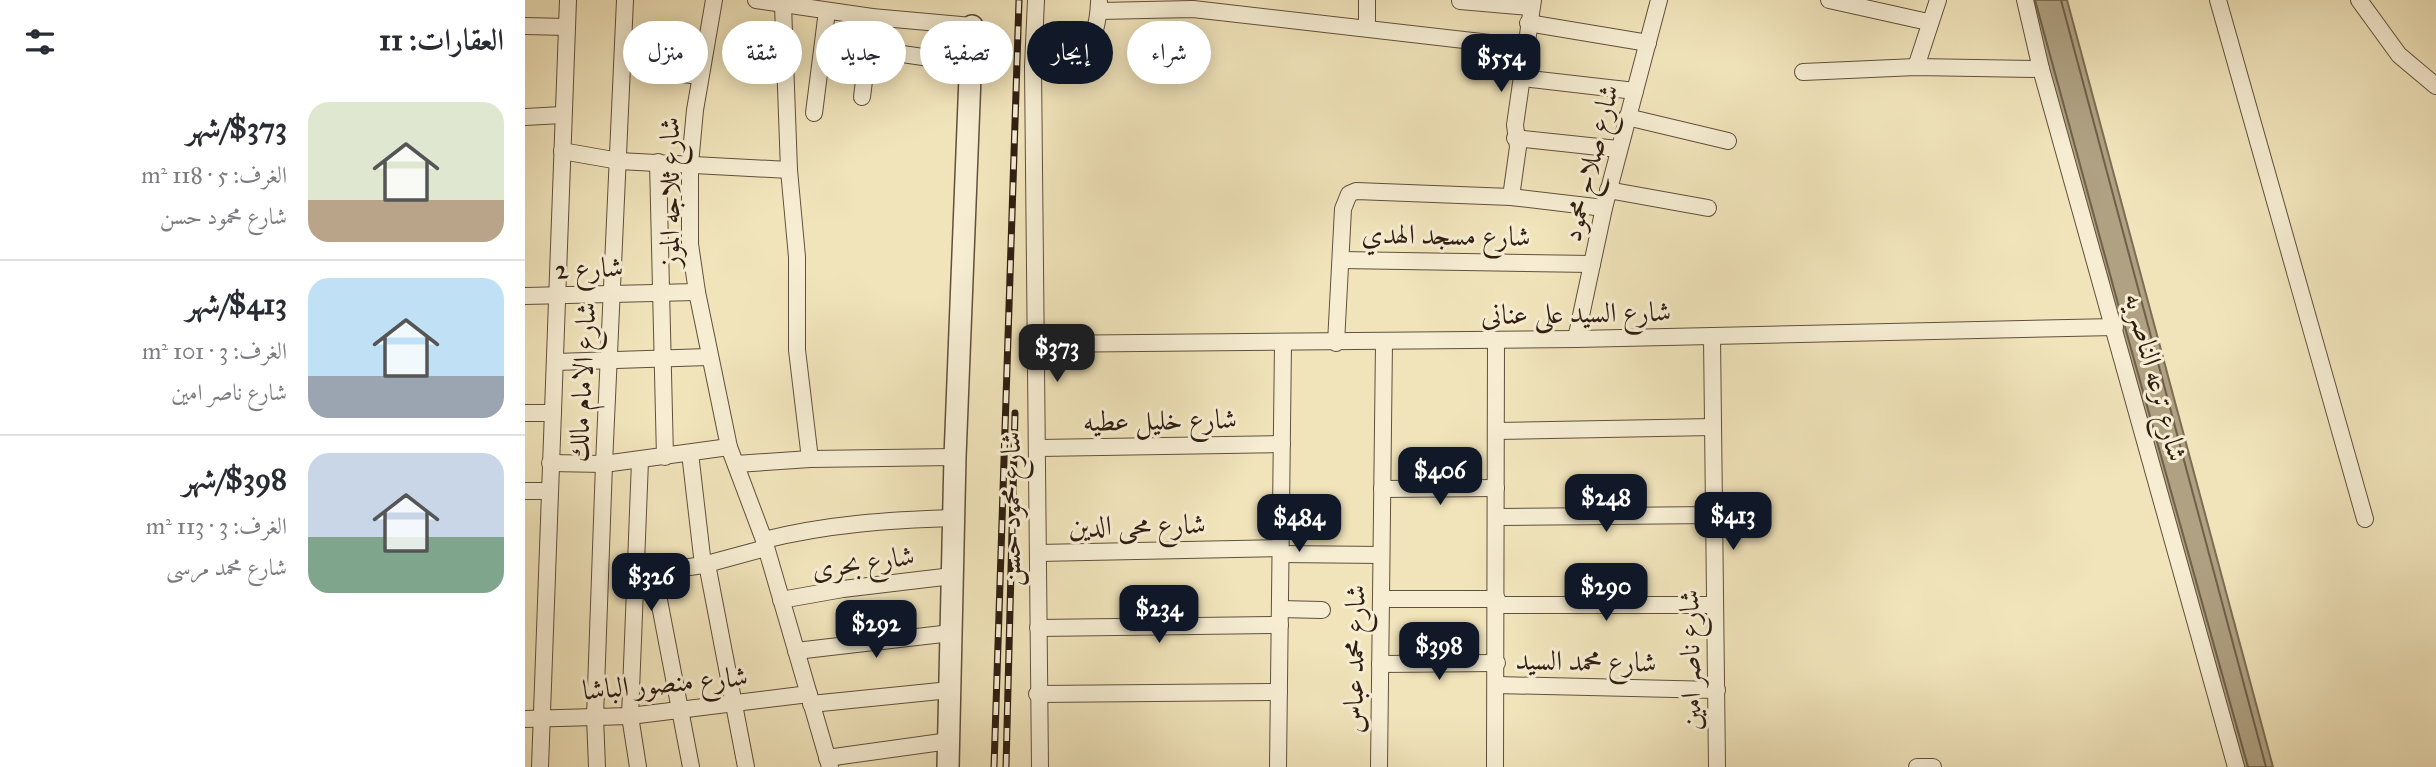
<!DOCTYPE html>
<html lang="ar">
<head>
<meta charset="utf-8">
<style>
  :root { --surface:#fff; --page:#f2f2f3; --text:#2b2b33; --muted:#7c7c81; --line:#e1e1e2; --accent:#111827 }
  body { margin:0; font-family:"IM FELL Great Primer",Amiri,serif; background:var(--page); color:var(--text); direction:rtl; height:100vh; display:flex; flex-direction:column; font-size:26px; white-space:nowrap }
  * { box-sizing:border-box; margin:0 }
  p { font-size:23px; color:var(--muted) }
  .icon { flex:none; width:38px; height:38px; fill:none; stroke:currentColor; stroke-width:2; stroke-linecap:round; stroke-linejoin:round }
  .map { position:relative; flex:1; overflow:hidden; direction:ltr }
  .panel { display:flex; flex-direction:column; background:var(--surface); width:525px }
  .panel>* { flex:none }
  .hud { position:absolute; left:21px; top:21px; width:665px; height:63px; direction:rtl; display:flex; gap:14px }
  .price { position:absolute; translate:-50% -60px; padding:0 16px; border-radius:14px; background:var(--accent); color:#fff; font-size:23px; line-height:46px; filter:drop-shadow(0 2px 4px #0008) }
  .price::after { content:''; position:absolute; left:50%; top:42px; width:21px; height:16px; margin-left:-10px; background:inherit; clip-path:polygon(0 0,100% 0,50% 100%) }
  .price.current { background:#222; color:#fff }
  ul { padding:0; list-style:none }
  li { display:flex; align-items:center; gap:21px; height:175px; padding:0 21px }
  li+li { border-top:2px solid var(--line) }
  li span { display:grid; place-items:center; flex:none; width:196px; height:140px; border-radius:21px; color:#555 }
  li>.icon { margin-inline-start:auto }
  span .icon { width:84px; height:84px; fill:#fffc; stroke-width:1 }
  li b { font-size:30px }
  h2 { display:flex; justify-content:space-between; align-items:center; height:84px; padding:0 21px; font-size:30px }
  .tag { padding:0 24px; border-radius:32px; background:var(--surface); box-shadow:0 4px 18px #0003; font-size:24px; line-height:63px }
  .tag.current { background:var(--accent); color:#fff }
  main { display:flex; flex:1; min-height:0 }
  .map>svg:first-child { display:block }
  .water { fill:#afa182; stroke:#7c6d55; stroke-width:2 }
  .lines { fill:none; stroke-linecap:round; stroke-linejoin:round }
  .shore { stroke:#6f604a; stroke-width:2 }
  .minor-casing { stroke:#60503c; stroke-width:18 }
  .tertiary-casing { stroke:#60503c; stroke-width:24 }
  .minor { stroke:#f6edd3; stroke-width:16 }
  .tertiary { stroke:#f6edd3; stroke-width:21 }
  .rail-casing { stroke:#2f1e12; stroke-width:7 }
  .rail { stroke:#f6edd3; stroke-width:4.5; stroke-dasharray:13; stroke-linecap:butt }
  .labels { text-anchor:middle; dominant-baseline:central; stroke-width:6; stroke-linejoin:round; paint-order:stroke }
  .street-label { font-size:28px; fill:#2f1e12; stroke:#f6edd3 }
</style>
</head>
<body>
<main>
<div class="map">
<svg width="1911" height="767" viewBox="0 0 1911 767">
  <rect width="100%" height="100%" fill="#f1e4bb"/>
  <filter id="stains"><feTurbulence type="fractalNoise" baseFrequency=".00286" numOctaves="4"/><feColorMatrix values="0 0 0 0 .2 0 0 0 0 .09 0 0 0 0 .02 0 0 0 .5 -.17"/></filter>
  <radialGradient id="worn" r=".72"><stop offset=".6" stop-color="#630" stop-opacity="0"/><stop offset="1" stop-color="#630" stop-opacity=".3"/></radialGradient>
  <polygon class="water" points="1503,0 1542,0 1748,767 1717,767"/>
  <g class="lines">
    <g class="shore">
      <polyline points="1510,0 1598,322"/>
      <polyline points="1536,0 1741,767"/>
      <polyline points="1600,327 1723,767"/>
    </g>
    <defs>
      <g id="minor">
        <polyline points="189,0 170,110 165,164 165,244 172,292 204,447 239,540 305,767"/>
        <polyline points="231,0 347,17 447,26"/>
        <polyline points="511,0 508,67 515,767"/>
        <polyline points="842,0 842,27"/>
        <polyline points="1304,0 1403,22"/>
        <polyline points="1500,0 1516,69 1711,767"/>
        <polyline points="1693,0 1840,519"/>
        <polyline points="1834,0 1874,55 1911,86"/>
        <polyline points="935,1 1005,7"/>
        <polyline points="258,5 264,170 272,257 272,350 285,459"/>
        <polyline points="574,11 668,9 1000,47"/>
        <polyline points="1003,23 1123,43"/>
        <polyline points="0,26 42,27"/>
        <polyline points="343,49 446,64"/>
        <path d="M508,67C552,56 572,54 574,2"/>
        <polyline points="1391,67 1413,0"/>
        <polyline points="131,71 175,76"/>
        <polyline points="1278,72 1391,67 1516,69"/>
        <polyline points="997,78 1110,91"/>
        <polyline points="337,97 347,17"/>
        <polyline points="289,113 302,11"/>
        <polyline points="0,117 37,115"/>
        <polyline points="1102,117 1203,141"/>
        <polyline points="990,138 1093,149"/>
        <polyline points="37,151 94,161 264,170"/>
        <polyline points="133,162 140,457"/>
        <polyline points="1083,190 1183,208"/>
        <polyline points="986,197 993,147 990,125 1008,0"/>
        <polyline points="816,260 1067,264"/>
        <polyline points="0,296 172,292"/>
        <polyline points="1187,337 1192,767"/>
        <polyline points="1051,339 1079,208 1134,0"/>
        <polyline points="811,343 818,209 824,194 831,191 986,197 1079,208"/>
        <polyline points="512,344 1051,339 1590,327"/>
        <polyline points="30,362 183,357"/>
        <polyline points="0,413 28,413"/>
        <polyline points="971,431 1188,427"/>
        <polyline points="514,448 757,444"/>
        <polyline points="165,453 178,565"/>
        <polyline points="25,463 79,464 204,447"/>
        <polyline points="211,464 285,459 430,457"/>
        <polyline points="857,489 971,488"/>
        <polyline points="0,491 24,491"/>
        <polyline points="972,517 1190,515"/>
        <path d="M239,540C303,524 364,520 429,518"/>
        <polyline points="513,553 755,548"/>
        <polyline points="756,554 856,555"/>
        <polyline points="182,564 221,767"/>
        <polyline points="118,574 178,565 241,548"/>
        <polyline points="129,574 166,767"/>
        <polyline points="856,599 972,599"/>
        <polyline points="256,600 318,589 427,576"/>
        <polyline points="972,605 1190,605"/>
        <polyline points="755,609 797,610"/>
        <polyline points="513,628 755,625"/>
        <polyline points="271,651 426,633"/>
        <polyline points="855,664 972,663"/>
        <polyline points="972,685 1192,690"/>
        <polyline points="512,694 754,692"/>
        <polyline points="286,704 425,690"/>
        <polyline points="0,719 105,716 284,694"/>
        <polyline points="302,758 424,741"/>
        <polyline points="15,767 43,0"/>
        <polyline points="72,767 70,717 79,464 100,0"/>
        <polyline points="113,767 105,716 115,461"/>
        <polyline points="753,767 758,342"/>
        <polyline points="854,767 859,342"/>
        <polyline points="970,767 971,340"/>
        <polyline points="1392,767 1408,767"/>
      </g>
      <polyline id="tertiary" points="423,767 430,457 447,26"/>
    </defs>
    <use href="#minor" class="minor-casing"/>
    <use href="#tertiary" class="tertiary-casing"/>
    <use href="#minor" class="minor"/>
    <use href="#tertiary" class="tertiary"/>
    <defs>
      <g id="rail">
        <polyline points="469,767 494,0"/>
        <polyline points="481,767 490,413"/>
      </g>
    </defs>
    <use href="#rail" class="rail-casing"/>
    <use href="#rail" class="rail"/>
  </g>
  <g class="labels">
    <g class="street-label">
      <text transform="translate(1065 163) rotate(-76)">شارع صلاح محمود</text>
      <text transform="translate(144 192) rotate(-90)">شارع ثلاجه الموز</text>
      <text transform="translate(921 235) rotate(1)">شارع مسجد الهدي</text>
      <text transform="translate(64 268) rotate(-2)">شارع 2</text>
      <text transform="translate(1051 313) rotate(-1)">شارع السيد على عنانى</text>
      <text transform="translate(1631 377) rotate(75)">شارع ترعه الناصريه</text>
      <text transform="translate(57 382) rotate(-87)">شارع الامام مالك</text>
      <text transform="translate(635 420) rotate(-1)">شارع خليل عطيه</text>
      <text transform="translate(485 509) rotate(-90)">شارع محمود حسن</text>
      <text transform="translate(612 525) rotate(-1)">شارع محى الدين</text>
      <text transform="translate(338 562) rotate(-8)">شارع بحرى</text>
      <text transform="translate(829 659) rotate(-89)">شارع محمد عباس</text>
      <text transform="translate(1165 660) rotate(-91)">شارع ناصر امين</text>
      <text transform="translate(1061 661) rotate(1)">شارع محمد السيد</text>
      <text transform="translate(140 683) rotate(-5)">شارع منصور الباشا</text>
    </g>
  </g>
  <rect width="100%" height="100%" filter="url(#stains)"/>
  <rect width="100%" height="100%" fill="url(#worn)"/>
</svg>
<b class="price" style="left:976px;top:94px">$554</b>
<b class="price current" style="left:532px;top:384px">$373</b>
<b class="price" style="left:915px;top:507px">$406</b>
<b class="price" style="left:1081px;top:534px">$248</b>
<b class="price" style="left:1208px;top:552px">$413</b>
<b class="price" style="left:774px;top:554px">$484</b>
<b class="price" style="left:126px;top:613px">$326</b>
<b class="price" style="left:1081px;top:623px">$290</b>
<b class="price" style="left:634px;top:645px">$234</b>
<b class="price" style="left:351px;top:660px">$292</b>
<b class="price" style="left:914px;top:682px">$398</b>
<div class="hud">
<a class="tag">شراء</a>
<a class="tag current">إيجار</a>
<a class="tag">تصفية</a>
<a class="tag">جديد</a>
<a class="tag">شقة</a>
<a class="tag">منزل</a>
</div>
</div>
<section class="panel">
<h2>العقارات: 11<svg class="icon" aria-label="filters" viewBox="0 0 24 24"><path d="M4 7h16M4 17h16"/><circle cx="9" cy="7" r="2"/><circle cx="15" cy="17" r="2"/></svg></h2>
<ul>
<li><span style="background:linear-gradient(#dfe7d0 70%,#b9a48a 0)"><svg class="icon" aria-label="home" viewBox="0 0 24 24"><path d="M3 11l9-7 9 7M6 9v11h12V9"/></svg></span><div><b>$373/شهر</b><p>الغرف: 5 · 118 m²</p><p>شارع محمود حسن</p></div></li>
<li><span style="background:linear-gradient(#bfe0f5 70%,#9aa5b1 0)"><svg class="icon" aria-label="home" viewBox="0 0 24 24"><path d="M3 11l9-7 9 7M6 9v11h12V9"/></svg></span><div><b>$413/شهر</b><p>الغرف: 3 · 101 m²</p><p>شارع ناصر امين</p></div></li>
<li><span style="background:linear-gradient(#c9d6e8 60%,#7fa58c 0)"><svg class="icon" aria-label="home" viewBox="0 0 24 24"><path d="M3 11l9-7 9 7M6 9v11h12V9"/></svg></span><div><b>$398/شهر</b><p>الغرف: 3 · 113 m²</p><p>شارع محمد مرسى</p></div></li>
</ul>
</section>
</main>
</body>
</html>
